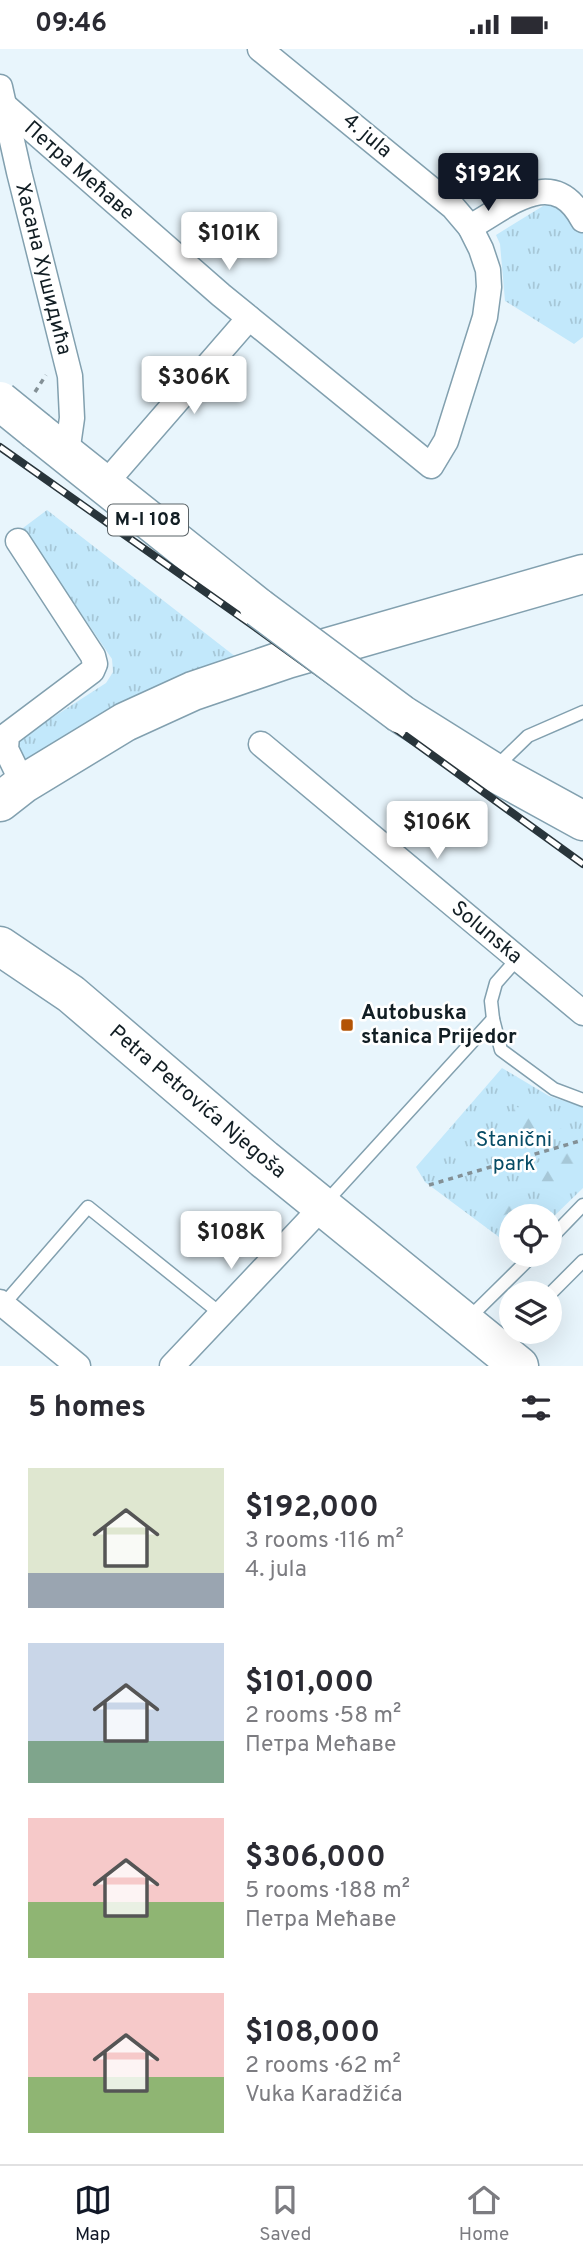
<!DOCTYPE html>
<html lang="en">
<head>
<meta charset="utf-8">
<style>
  :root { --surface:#fff; --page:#f2f2f3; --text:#2b2b33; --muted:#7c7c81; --line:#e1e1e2; --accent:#111827 }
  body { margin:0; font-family:Overpass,sans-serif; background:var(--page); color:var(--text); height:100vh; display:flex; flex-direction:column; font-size:26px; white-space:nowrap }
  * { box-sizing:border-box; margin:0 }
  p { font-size:23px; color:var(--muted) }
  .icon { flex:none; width:38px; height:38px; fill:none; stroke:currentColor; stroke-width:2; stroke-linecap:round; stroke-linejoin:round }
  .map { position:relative; height:1317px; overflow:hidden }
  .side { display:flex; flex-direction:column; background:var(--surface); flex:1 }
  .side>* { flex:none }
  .tools { position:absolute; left:499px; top:1155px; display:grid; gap:14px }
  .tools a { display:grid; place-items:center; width:63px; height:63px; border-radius:50%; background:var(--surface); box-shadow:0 7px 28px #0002; font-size:35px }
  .price { position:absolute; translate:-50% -60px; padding:0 16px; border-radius:7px; background:#fff; color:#222; font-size:23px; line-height:46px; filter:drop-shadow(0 2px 4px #0008) }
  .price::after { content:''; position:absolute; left:50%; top:42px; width:21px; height:16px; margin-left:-10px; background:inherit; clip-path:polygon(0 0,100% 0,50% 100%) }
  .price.current { background:var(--accent); color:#fff }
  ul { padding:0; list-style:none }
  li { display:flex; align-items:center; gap:21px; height:175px; padding:0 28px }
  li span { display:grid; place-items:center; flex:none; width:196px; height:140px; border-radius:0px; color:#555 }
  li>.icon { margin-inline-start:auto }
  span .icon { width:84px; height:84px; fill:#fffc; stroke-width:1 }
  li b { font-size:30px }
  h2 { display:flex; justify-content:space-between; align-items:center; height:84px; padding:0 28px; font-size:30px }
  .status { display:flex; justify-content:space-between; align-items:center; height:49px; padding:0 35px; background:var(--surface); direction:ltr }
  .status svg { height:19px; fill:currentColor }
  .dock { display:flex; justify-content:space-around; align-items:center; height:98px; border-top:2px solid var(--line); background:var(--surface); font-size:19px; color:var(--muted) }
  .dock a { display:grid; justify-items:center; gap:4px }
  .dock .current { color:var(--accent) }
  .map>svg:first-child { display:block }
  .grass { fill:url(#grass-tufts) }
  .forest { fill:url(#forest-firs) }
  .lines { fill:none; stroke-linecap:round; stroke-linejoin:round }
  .lane-casing { stroke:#82a0af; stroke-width:15 }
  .street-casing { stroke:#82a0af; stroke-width:27 }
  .primary-casing { stroke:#82a0af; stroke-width:41 }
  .path { stroke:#839096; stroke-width:3.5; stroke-dasharray:5 5; stroke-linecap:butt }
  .lane { stroke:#fff; stroke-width:12 }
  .street { stroke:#fff; stroke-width:24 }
  .primary { stroke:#fff; stroke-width:38 }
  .rail-casing { stroke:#29353b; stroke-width:8 }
  .rail { stroke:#fff; stroke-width:5; stroke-dasharray:16; stroke-linecap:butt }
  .primary-bridge-casing { stroke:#82a0af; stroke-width:41; stroke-linecap:butt }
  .primary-bridge { stroke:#fff; stroke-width:38 }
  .poi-dot { fill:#b35405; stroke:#fff; stroke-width:2.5 }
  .labels { text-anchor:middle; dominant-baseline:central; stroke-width:5; stroke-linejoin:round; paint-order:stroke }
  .shield { fill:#fff; stroke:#596266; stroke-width:2 }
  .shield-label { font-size:19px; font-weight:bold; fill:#121e24 }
  .street-label { font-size:21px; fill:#121e24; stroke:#fff }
  .poi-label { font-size:21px; font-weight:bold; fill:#121e24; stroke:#fff; text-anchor:start }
  .park-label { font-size:21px; fill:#064b65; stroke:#fff }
</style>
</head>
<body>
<div class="status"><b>09:46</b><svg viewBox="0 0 49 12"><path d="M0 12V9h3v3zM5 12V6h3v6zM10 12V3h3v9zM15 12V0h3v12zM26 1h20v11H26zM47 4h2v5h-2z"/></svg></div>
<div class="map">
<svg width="583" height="1317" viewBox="0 0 583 1317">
  <defs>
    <pattern id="grass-tufts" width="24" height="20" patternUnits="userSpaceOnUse" patternTransform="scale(1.75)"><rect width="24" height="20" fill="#c2e8fb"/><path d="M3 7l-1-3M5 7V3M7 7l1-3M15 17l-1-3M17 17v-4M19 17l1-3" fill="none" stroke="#a6c7d7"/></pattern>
    <pattern id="forest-firs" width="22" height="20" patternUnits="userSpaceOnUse" patternTransform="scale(1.75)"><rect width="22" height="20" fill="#c2e8fb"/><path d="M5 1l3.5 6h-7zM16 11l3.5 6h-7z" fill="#a6c7d7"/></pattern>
  </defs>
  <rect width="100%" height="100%" fill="#e8f5fc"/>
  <g class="grass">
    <polygon points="550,155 559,156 583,182 583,288 574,295 505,252 500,195 496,186 543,157"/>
    <polygon points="47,461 241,612 26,714 19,705 19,694 27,685 106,634 113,623 112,610 23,479"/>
    <polygon points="502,1019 549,1047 583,1058 583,1139 550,1171 550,1167 511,1167 511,1197 425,1133 416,1118"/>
  </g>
  <g class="forest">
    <polygon points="514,1057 552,1070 568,1087 522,1097 521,1081 512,1069"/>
    <polygon points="583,1098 583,1126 558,1145 540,1138 528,1126 528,1117"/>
    <polygon points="505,1147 513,1147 519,1154 510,1164 499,1168 483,1159 483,1152 499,1153"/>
  </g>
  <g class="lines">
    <defs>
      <g id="lane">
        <polyline points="495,719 528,687 583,663"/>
        <polyline points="518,909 496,934 491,952 493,970 501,1001 554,1040 583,1051"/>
        <polyline points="326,1153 493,970"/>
        <polyline points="550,1190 583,1156"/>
        <polyline points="550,1245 583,1212"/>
        <polyline points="3,1256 88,1158 221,1265"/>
        <polyline points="469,1269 533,1206"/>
      </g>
      <g id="street">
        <path id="s1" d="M0,38L19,123L70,327L72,369L67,404"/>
        <path id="s2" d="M4,56L221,246L431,417L446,392L485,268L489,238L488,221L481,200L470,178L453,158L260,0"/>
        <path d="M470,178C507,158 553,114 583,171"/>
        <polyline points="104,436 249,269"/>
        <polyline points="18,492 93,607 95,615 92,622 7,686 6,700 23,735"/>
        <path id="s3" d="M261,695L583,964"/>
        <polyline points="0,1253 78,1317"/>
        <polyline points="172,1317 323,1157"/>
      </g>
      <g id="primary">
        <polyline points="37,382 259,559"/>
        <polyline points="401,665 492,722 583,772"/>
        <polyline points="0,753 23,735 125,673 193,642 287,610 583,525"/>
        <path id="s4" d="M0,897L71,945L264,1110L519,1317"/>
      </g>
    </defs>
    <use href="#lane" class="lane-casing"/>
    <use href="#street" class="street-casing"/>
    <use href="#primary" class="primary-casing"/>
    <g class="path">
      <polyline points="35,343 46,326"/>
      <polyline points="429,1136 583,1091"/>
    </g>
    <use href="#lane" class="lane"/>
    <use href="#street" class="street"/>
    <use href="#primary" class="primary"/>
    <defs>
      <polyline id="rail" points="0,398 255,578 583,815"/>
    </defs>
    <use href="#rail" class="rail-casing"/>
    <use href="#rail" class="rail"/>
    <defs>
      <g id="primary-bridge">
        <polyline points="0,352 37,382"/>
        <polyline points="259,559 401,665"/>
      </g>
    </defs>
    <use href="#primary-bridge" class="primary-bridge-casing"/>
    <use href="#primary-bridge" class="primary-bridge"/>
  </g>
  <rect class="poi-dot" x="340" y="969" width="14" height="14" rx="3.5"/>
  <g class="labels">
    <rect class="shield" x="108" y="455.5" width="80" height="31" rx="5"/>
    <g class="shield-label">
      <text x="148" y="471">M-I 108</text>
    </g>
    <g class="street-label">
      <text transform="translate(367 87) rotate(40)">4. jula</text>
      <text stroke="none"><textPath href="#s2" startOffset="100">Петра Мећаве</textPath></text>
      <text stroke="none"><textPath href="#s1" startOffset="187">Хасана Хушидића</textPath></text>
      <text stroke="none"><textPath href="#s3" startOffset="294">Solunska</textPath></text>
      <text stroke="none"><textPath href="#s4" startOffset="252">Petra Petrovića Njegoša</textPath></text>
    </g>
    <g class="poi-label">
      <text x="361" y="964">Autobuska<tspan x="361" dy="24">stanica Prijedor</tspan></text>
    </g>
    <g class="park-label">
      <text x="514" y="1091">Stanični<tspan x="514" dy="24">park</tspan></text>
    </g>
  </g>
</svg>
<div class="tools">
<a><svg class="icon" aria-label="locate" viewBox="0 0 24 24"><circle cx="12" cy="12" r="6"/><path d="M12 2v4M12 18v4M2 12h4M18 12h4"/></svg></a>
<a><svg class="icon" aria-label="layers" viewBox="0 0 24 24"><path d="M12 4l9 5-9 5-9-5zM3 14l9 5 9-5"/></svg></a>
</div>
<b class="price current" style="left:488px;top:164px">$192K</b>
<b class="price" style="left:229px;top:223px">$101K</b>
<b class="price" style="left:194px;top:367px">$306K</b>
<b class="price" style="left:437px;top:812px">$106K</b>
<b class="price" style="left:231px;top:1222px">$108K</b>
</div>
<section class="side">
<h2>5 homes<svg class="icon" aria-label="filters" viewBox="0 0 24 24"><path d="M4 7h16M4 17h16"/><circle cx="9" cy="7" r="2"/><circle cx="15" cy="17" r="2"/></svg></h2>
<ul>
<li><span style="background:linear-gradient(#dfe7d0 75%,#9aa5b1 0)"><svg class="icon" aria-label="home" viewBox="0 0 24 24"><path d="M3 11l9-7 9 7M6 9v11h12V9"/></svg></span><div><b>$192,000</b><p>3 rooms · 116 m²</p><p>4. jula</p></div></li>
<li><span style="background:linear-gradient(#c9d6e8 70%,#7fa58c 0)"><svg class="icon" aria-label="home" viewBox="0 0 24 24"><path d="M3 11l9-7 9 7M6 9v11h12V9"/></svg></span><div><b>$101,000</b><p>2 rooms · 58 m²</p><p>Петра Мећаве</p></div></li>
<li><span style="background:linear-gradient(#f6c9c9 60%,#8fb573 0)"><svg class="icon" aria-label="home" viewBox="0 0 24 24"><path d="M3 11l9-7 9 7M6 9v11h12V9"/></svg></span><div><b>$306,000</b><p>5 rooms · 188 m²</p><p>Петра Мећаве</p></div></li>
<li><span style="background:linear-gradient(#f6c9c9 60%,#8fb573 0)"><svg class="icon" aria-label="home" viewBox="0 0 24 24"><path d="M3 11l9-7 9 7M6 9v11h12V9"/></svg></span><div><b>$108,000</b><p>2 rooms · 62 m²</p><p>Vuka Karadžića</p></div></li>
</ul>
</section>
<nav class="dock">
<a class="current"><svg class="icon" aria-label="map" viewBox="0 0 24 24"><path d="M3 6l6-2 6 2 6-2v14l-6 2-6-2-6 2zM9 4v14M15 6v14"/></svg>Map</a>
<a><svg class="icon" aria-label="saved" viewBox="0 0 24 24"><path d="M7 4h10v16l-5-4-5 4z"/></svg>Saved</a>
<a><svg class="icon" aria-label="home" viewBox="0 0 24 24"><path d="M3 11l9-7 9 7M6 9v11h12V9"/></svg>Home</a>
</nav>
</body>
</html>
